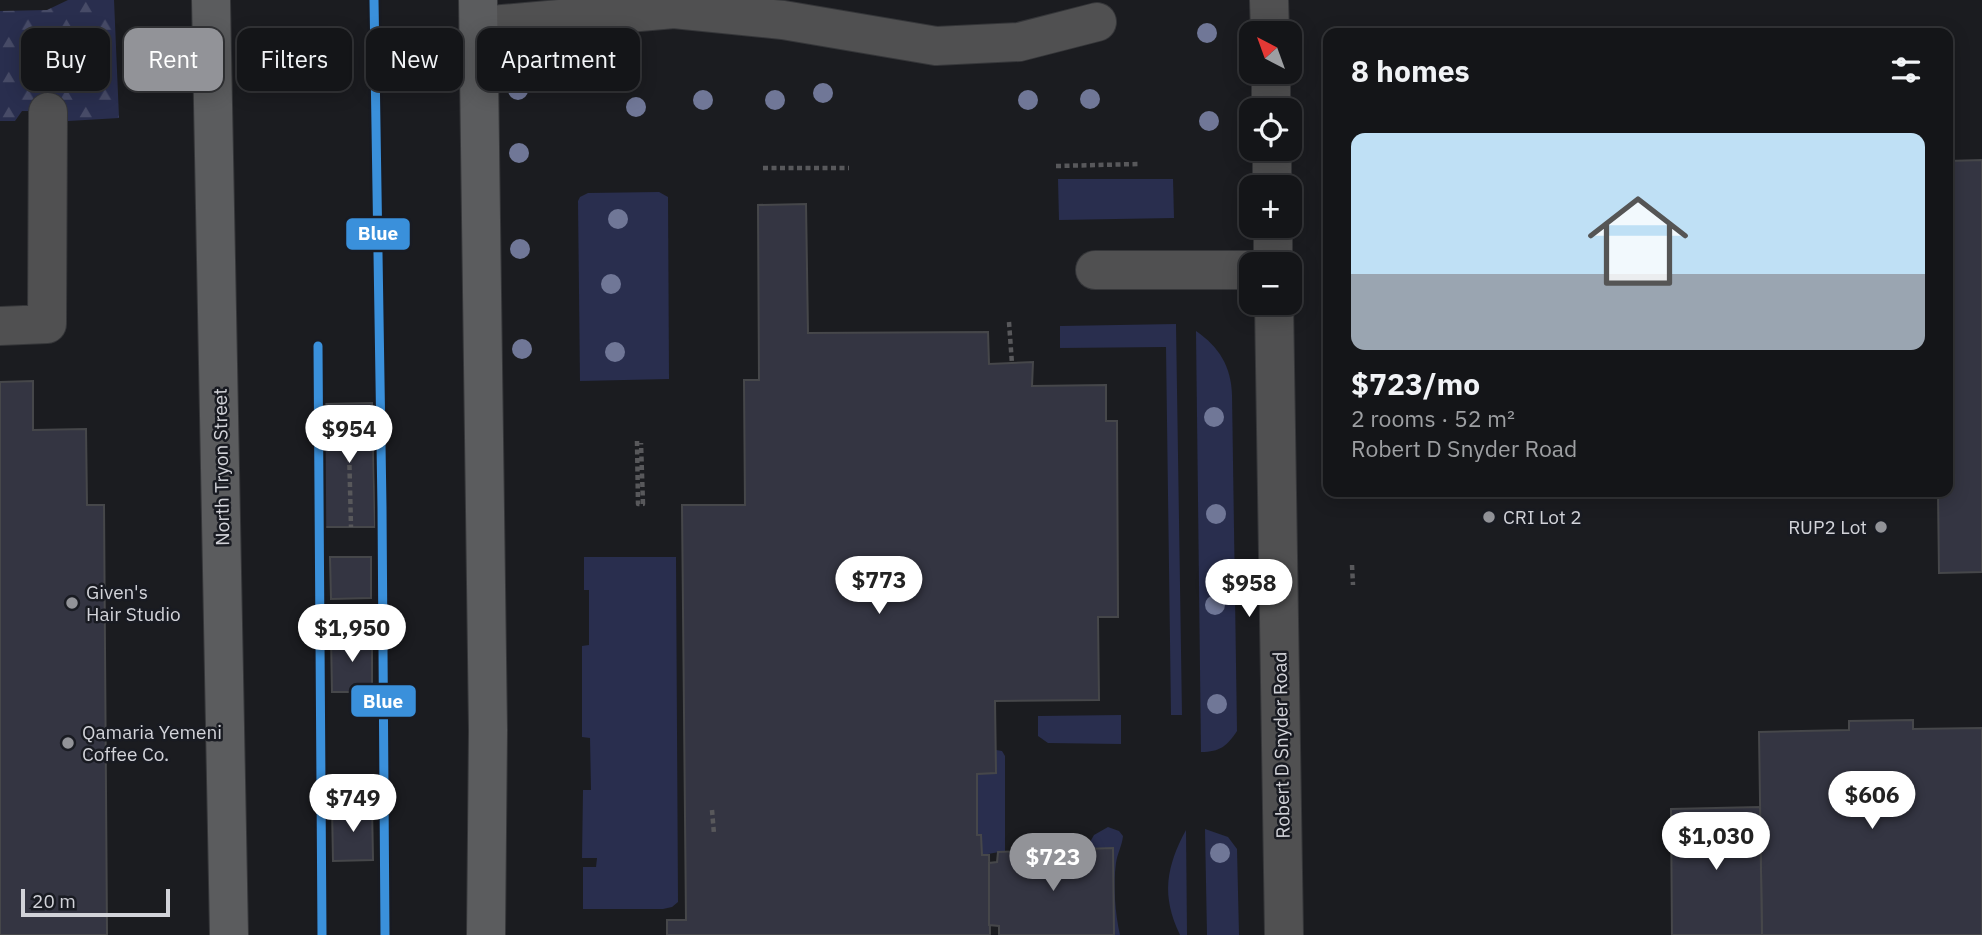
<!DOCTYPE html>
<html lang="en">
<head>
<meta charset="utf-8">
<style>
  :root { --surface:#141518; --page:#212225; --text:#f1f3f6; --muted:#9d9fa2; --line:#333437; --accent:#929398 }
  body { margin:0; font-family:"IBM Plex Sans",sans-serif; background:var(--page); color:var(--text); height:100vh; display:flex; flex-direction:column; font-size:26px; white-space:nowrap }
  * { box-sizing:border-box; margin:0 }
  p { font-size:23px; color:var(--muted) }
  .icon { flex:none; width:38px; height:38px; fill:none; stroke:currentColor; stroke-width:2; stroke-linecap:round; stroke-linejoin:round }
  .map { position:relative; flex:1; overflow:hidden }
  .details { position:absolute; left:1323px; top:28px; width:630px; height:469px; display:flex; flex-direction:column; background:var(--surface); border-radius:14px; box-shadow:0 4px 18px #0003,0 0 0 2px var(--line) }
  .details>* { flex:none }
  .banner { position:absolute; left:21px; top:28px; width:665px; height:63px; display:flex; gap:14px }
  .needle { width:46px; rotate:319deg }
  .buttons { position:absolute; left:1239px; top:21px; display:grid; gap:14px }
  .buttons a { display:grid; place-items:center; width:63px; height:63px; border-radius:14px; background:var(--surface); box-shadow:0 4px 18px #0003,0 0 0 2px var(--line); font-size:35px }
  .scale { position:absolute; left:21px; bottom:18px; width:149px; box-sizing:border-box; padding-left:7px; border:4px solid #d2d3d9; border-top:0; font-size:19px; line-height:24px; white-space:nowrap; color:#d2d3d9; -webkit-text-stroke:5px #191b22; paint-order:stroke }
  .price { position:absolute; translate:-50% -60px; padding:0 16px; border-radius:24px; background:#fff; color:#222; font-size:23px; line-height:46px; filter:drop-shadow(0 2px 4px #0008) }
  .price::after { content:''; position:absolute; left:50%; top:42px; width:21px; height:16px; margin-left:-10px; background:inherit; clip-path:polygon(0 0,100% 0,50% 100%) }
  .price.selected { background:var(--accent); color:#fff }
  ul { padding:0; list-style:none }
  li { display:grid; align-content:center; gap:14px; height:371px; padding:0 28px }
  li span { display:grid; place-items:center; height:217px; border-radius:14px; color:#555 }
  li>.icon { margin-inline-start:auto }
  span .icon { width:126px; height:126px; fill:#fffc; stroke-width:1 }
  li b { font-size:30px }
  h2 { display:flex; justify-content:space-between; align-items:center; height:84px; padding:0 28px; font-size:30px }
  .tag { padding:0 24px; border-radius:14px; background:var(--surface); box-shadow:0 4px 18px #0003,0 0 0 2px var(--line); font-size:24px; line-height:63px }
  .tag.selected { background:var(--accent); color:#fff }
  .map>svg:first-child { display:block }
  .green { fill:#292e4e }
  .forest { fill:url(#forest-firs) }
  .building { fill:#343542; stroke:#46474a; stroke-width:2 }
  .lines { fill:none; stroke-linecap:round; stroke-linejoin:round }
  .minor-casing { stroke:#353639; stroke-width:40 }
  .major-casing { stroke:#353639; stroke-width:40 }
  .path { stroke:#58585b; stroke-width:4.5; stroke-dasharray:5 3.5; stroke-linecap:butt }
  .minor { stroke:#505051; stroke-width:38 }
  .major { stroke:#5b5c5e; stroke-width:38 }
  .rail-1-casing { stroke:#191b22; stroke-width:14 }
  .rail-1 { stroke:#3a90db; stroke-width:9 }
  .tree { fill:#707797 }
  .poi-dot { fill:#929398; stroke:#191b22; stroke-width:2.5 }
  .labels { text-anchor:middle; dominant-baseline:central; stroke-width:5; stroke-linejoin:round; paint-order:stroke }
  .street-label { font-size:19px; fill:#d2d3d9; stroke:#191b22 }
  .poi-label { font-size:19px; fill:#d2d3d9; stroke:#191b22; text-anchor:start }
  .line-badge { stroke:#191b22; stroke-width:2.5 }
  .badge-label { font-size:19px; text-anchor:middle; font-weight:bold; fill:#fff }
</style>
</head>
<body>
<div class="map">
<svg width="1982" height="935" viewBox="0 0 1982 935">
  <defs>
    <pattern id="forest-firs" width="22" height="20" patternUnits="userSpaceOnUse" patternTransform="scale(1.75)"><rect width="22" height="20" fill="#292e4e"/><path d="M5 1l3.5 6h-7zM16 11l3.5 6h-7z" fill="#474b67"/></pattern>
  </defs>
  <rect width="100%" height="100%" fill="#1b1c20"/>
  <g class="green">
    <polygon points="1058,179 1173,179 1174,218 1059,220"/>
    <polygon points="659,192 668,197 669,379 580,381 578,201 580,197 588,193"/>
    <polygon points="1176,324 1182,715 1171,715 1166,347 1060,348 1060,326"/>
    <path d="M1196,331C1219,347 1231,366 1232,395L1237,731C1227,746 1220,752 1201,752Z"/>
    <polygon points="584,557 676,557 678,902 672,907 663,909 583,909 583,867 596,867 597,858 582,858 583,790 591,790 590,738 582,737 582,646 589,645 589,590 584,590"/>
    <polygon points="1121,715 1121,744 1048,743 1038,736 1038,716"/>
    <polygon points="996,750 1002,751 1005,756 1005,851 982,855 981,835 977,835 977,774 996,773"/>
    <path d="M1108,827L1119,831L1123,836C1122,846 1117,854 1116,863C1113,885 1115,913 1120,935H1088L1086,849L1094,835Z"/>
    <polygon points="1205,829 1228,837 1237,849 1239,935 1207,935"/>
    <path d="M1186,830L1187,935H1180C1161,896 1166,867 1186,830Z"/>
  </g>
  <polygon class="forest" points="68,0 114,0 119,118 68,121 62,111 22,111 15,121 0,121 0,11 47,10"/>
  <g class="building">
    <polygon points="1982,160 1982,572 1939,573 1938,492 1948,492 1948,161"/>
    <polygon points="806,204 808,333 988,332 989,364 1033,362 1032,386 1106,385 1106,421 1117,421 1118,617 1098,617 1099,700 995,701 996,773 977,774 977,835 981,835 982,855 989,855 990,935 667,935 667,920 686,920 682,505 745,505 744,380 759,380 758,205"/>
    <polygon points="33,381 33,430 86,429 87,505 104,505 107,935 0,935 0,382"/>
    <polygon points="372,403 375,527 325,527 323,404"/>
    <polygon points="330,557 371,557 371,598 331,599"/>
    <polygon points="331,637 372,637 372,692 332,692"/>
    <polygon points="1913,720 1913,729 1982,728 1982,935 1762,935 1759,732 1849,730 1849,721"/>
    <polygon points="372,806 373,860 333,861 332,807"/>
    <polygon points="1760,807 1762,935 1672,935 1671,809"/>
    <polygon points="1113,848 1114,935 999,935 999,926 989,925 989,863 997,862 998,852"/>
  </g>
  <g class="lines">
    <defs>
      <g id="minor">
        <polyline points="1269,0 1270,33"/>
        <polyline points="479,26 674,9 783,20 936,46 1019,42 1097,22"/>
        <polyline points="1271,72 1271,110"/>
        <polyline points="1272,149 1272,187"/>
        <polyline points="1273,226 1273,264"/>
        <polyline points="1095,270 1251,270"/>
        <polyline points="1274,303 1284,935"/>
        <polyline points="0,326 47,324 48,112"/>
      </g>
      <g id="major">
        <polyline points="211,0 229,935"/>
        <polyline points="478,0 488,730 486,935"/>
      </g>
    </defs>
    <use href="#minor" class="minor-casing"/>
    <use href="#major" class="major-casing"/>
    <g class="path">
      <polyline points="1056,166 1139,164"/>
      <polyline points="763,168 849,168"/>
      <polyline points="1009,322 1012,364"/>
      <polyline points="637,441 638,504 643,504 641,443"/>
      <polyline points="349,448 351,527"/>
      <polyline points="1352,565 1353,585"/>
      <polyline points="712,810 714,834"/>
    </g>
    <use href="#minor" class="minor"/>
    <use href="#major" class="major"/>
    <defs>
      <g id="rail-1">
        <polyline points="374,0 382,507 385,935"/>
        <polyline points="318,346 322,935"/>
      </g>
    </defs>
    <use href="#rail-1" class="rail-1-casing"/>
    <use href="#rail-1" class="rail-1"/>
  </g>
  <g class="tree">
    <circle cx="1207" cy="33" r="10"/>
    <circle cx="518" cy="90" r="10"/>
    <circle cx="823" cy="93" r="10"/>
    <circle cx="1090" cy="99" r="10"/>
    <circle cx="703" cy="100" r="10"/>
    <circle cx="775" cy="100" r="10"/>
    <circle cx="1028" cy="100" r="10"/>
    <circle cx="636" cy="107" r="10"/>
    <circle cx="1209" cy="121" r="10"/>
    <circle cx="519" cy="153" r="10"/>
    <circle cx="618" cy="219" r="10"/>
    <circle cx="520" cy="249" r="10"/>
    <circle cx="611" cy="284" r="10"/>
    <circle cx="522" cy="349" r="10"/>
    <circle cx="615" cy="352" r="10"/>
    <circle cx="1214" cy="417" r="10"/>
    <circle cx="1216" cy="514" r="10"/>
    <circle cx="1215" cy="605" r="10"/>
    <circle cx="1217" cy="704" r="10"/>
    <circle cx="1220" cy="853" r="10"/>
  </g>
  <g class="poi-dot">
    <circle cx="1489" cy="517" r="7"/>
    <circle cx="1881" cy="527" r="7"/>
    <circle cx="72" cy="603" r="7"/>
    <circle cx="68" cy="743" r="7"/>
  </g>
  <g class="labels">
    <g class="street-label">
      <text transform="translate(221 467) rotate(-91)">North Tryon Street</text>
      <text transform="translate(1281 745) rotate(-91)">Robert D Snyder Road</text>
    </g>
    <g class="poi-label">
      <text x="1503" y="517">CRI Lot 2</text>
      <text x="1867" y="527" text-anchor="end">RUP2 Lot</text>
      <text x="86" y="592">Given's<tspan x="86" dy="22">Hair Studio</tspan></text>
      <text x="82" y="732">Qamaria Yemeni<tspan x="82" dy="22">Coffee Co.</tspan></text>
    </g>
  </g>
  <g class="line-badge">
    <rect x="345" y="217" width="66" height="34" rx="7" fill="#3a90db"/>
    <rect x="350" y="684" width="67" height="34" rx="7" fill="#3a90db"/>
  </g>
  <g class="badge-label">
    <text x="378" y="240">Blue</text>
    <text x="383" y="708">Blue</text>
  </g>
</svg>
<div class="buttons">
<a><svg class="needle" viewBox="-14 -14 28 28"><path d="M0-13l5 13h-10z" fill="#e53935"/><path d="M0 13l5-13h-10z" fill="#9d9fa2"/></svg></a>
<a><svg class="icon" aria-label="locate" viewBox="0 0 24 24"><circle cx="12" cy="12" r="6"/><path d="M12 2v4M12 18v4M2 12h4M18 12h4"/></svg></a>
<a>+</a>
<a>−</a>
</div>
<div class="scale">20 m</div>
<b class="price" style="left:349px;top:465px">$954</b>
<b class="price" style="left:879px;top:616px">$773</b>
<b class="price" style="left:1249px;top:619px">$958</b>
<b class="price" style="left:352px;top:664px">$1,950</b>
<b class="price" style="left:1872px;top:831px">$606</b>
<b class="price" style="left:353px;top:834px">$749</b>
<b class="price" style="left:1716px;top:872px">$1,030</b>
<b class="price selected" style="left:1053px;top:893px">$723</b>
<div class="banner">
<a class="tag">Buy</a>
<a class="tag selected">Rent</a>
<a class="tag">Filters</a>
<a class="tag">New</a>
<a class="tag">Apartment</a>
</div>
<section class="details">
<h2>8 homes<svg class="icon" aria-label="filters" viewBox="0 0 24 24"><path d="M4 7h16M4 17h16"/><circle cx="9" cy="7" r="2"/><circle cx="15" cy="17" r="2"/></svg></h2>
<ul>
<li><span style="background:linear-gradient(#bfe0f5 65%,#9aa5b1 0)"><svg class="icon" aria-label="home" viewBox="0 0 24 24"><path d="M3 11l9-7 9 7M6 9v11h12V9"/></svg></span><div><b>$723/mo</b><p>2 rooms · 52 m²</p><p>Robert D Snyder Road</p></div></li>
</ul>
</section>
</div>
</body>
</html>
